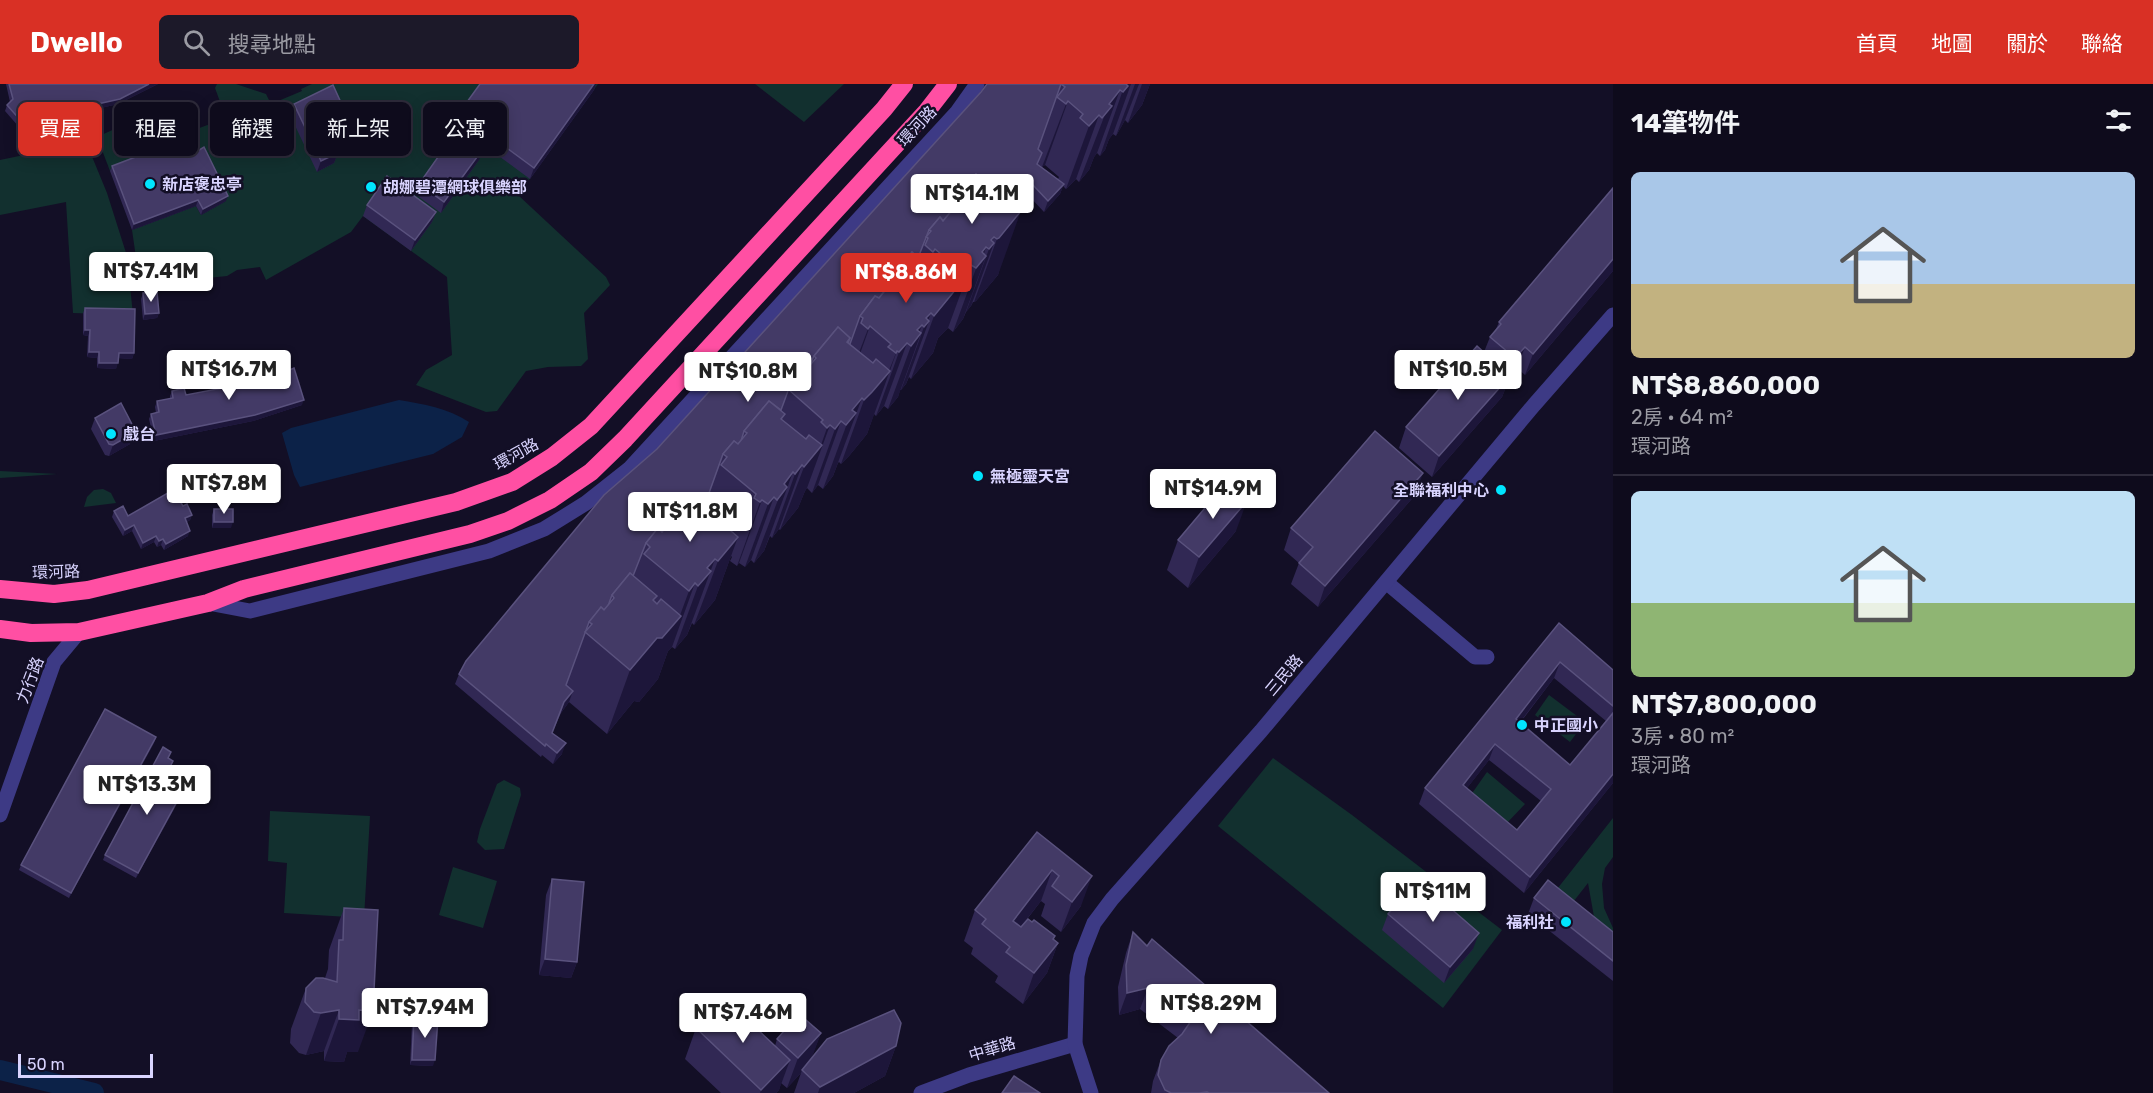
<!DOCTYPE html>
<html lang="zh-TW">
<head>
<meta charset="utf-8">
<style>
  :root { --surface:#0e0b1c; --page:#1c1929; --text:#f1f3f6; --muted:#9b9ba3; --line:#2e2b3b; --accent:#d93025 }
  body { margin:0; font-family:Rubik,"Noto Sans TC",sans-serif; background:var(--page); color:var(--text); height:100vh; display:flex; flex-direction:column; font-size:22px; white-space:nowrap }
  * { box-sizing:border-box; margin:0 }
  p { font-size:20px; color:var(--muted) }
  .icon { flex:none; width:33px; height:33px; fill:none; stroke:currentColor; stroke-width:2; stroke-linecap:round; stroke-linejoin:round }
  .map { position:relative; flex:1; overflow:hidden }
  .sheet { display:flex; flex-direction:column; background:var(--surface); width:540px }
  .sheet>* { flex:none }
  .hud { position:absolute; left:18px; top:18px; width:570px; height:54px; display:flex; gap:12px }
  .scale { position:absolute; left:18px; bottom:15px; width:135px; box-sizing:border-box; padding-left:6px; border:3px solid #d9d4ff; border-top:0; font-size:16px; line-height:21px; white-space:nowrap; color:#d9d4ff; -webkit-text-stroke:4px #130f26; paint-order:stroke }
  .price { position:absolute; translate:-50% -51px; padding:0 14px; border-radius:6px; background:#fff; color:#222; font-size:20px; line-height:39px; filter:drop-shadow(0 2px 3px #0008) }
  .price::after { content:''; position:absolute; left:50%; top:36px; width:18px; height:14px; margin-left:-9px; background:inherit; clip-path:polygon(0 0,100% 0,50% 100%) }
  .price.current { background:var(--accent); color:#fff }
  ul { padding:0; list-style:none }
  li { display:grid; align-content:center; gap:12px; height:318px; padding:0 18px }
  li+li { border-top:2px solid var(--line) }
  li span { display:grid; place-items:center; height:186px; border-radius:9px; color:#555 }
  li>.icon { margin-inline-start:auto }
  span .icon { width:108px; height:108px; fill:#fffc; stroke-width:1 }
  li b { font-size:26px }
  h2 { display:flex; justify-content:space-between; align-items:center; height:72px; padding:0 18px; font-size:26px }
  .tag { padding:0 21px; border-radius:9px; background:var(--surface); box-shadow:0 3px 15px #0003,0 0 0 2px var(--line); font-size:21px; line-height:54px }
  .tag.current { background:var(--accent); color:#fff }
  header { display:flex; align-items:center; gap:36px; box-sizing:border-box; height:84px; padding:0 30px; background:var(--accent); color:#fff }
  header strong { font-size:28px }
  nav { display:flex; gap:33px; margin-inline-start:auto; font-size:21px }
  .search { width:420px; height:54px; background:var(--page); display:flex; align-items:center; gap:15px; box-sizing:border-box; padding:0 21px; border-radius:9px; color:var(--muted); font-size:22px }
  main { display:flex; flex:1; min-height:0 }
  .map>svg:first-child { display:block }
  .green { fill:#12302f }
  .water { fill:#0c2248 }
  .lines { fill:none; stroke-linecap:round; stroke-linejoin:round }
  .canal { stroke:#0c2248; stroke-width:20 }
  .minor { stroke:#3d3a85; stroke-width:15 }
  .highway { stroke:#ff4fa3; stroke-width:18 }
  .wall { fill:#312854; fill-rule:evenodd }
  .shaded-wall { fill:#1d163a }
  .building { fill:#433a66; stroke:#5a527e; stroke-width:1.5; fill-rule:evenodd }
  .poi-dot { fill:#00e5ff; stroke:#130f26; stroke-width:2 }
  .labels { text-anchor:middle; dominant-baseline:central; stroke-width:5; stroke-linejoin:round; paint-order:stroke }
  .street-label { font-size:16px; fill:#d9d4ff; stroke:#130f26 }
  .poi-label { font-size:16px; font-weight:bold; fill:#d9d4ff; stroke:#130f26; text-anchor:start }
</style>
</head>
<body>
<header>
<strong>Dwello</strong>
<div class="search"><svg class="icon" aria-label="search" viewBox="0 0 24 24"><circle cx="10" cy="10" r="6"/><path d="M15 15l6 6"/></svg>搜尋地點</div>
<nav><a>首頁</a><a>地圖</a><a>關於</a><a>聯絡</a></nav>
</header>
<main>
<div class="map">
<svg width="1613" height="1009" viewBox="0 0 1613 1009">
  <rect width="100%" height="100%" fill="#130f26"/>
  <g class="green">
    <polygon points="217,0 236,0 266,10 271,20 302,7 301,5 312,0 598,0 518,111 606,193 610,201 584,229 588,275 581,282 548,283 526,287 497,327 486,328 416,301 426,286 452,271 447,193 363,132 351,148 266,196 260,183 237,186 227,192 140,201 132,146 196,122 201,131 226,117 200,65 194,73 110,87 97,53 130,38 141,66 226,34 215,4"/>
    <polygon points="755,0 844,0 804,38"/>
    <polygon points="86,58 107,109 127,172 133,231 73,229 66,118 0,131 0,76"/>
    <polygon points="0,387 57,390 0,394"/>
    <polygon points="103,405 111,409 116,419 84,423 87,413 94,406"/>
    <polygon points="1549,611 1585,638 1570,658 1535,631"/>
    <polygon points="1273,674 1352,731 1502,846 1443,924 1218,742"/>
    <polygon points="1487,688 1525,720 1505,741 1468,715"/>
    <polygon points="504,696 520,704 521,711 504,765 485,766 477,758 480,745 497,700"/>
    <polygon points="270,727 370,732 364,834 284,829 287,779 268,777"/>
    <polygon points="1613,734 1613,773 1605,784 1602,800 1604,824 1613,844 1613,867 1596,844 1588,799 1566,827 1550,814"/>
    <polygon points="453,783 497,797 483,844 439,831"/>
  </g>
  <path class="water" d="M399,316C423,320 448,324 469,338L462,353L433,370L300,403L294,391L282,349L291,344Z"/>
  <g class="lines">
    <polyline class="canal" points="0,986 94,1009"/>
    <g class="minor">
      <polyline points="1386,498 1475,573 1487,573"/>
      <polyline points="208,519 250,527 489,467 544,445 586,419 629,385 957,28 977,0"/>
      <polyline points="0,731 54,578 79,548"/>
      <polyline points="921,1009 969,991 1075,960"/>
      <polyline points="1091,1009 1075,960 1077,892 1081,872 1094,839 1112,815 1261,647 1534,321 1613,231"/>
    </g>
    <g class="highway">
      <polyline points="0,505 54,510 88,506 456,418 512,398 552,373 591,342 884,25 904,0"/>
      <polyline points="0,545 31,549 79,548 208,519 244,505 470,450 508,437 550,416 591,388 625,355 927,27 948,0"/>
    </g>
  </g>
  <g class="wall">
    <polygon points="6,0 158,0 118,20 19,43 5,27 7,21 10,18"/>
    <polygon points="594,0 596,0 594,6 530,95 455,40 459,29"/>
    <path d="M987,0H1150L1142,21L1128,39L1125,36L1116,52L1113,50L1109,55L1105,66L1100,72L1097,69L1094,73L1089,86L1079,98L1076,95L1066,105L1063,102L1060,110L1044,128L1027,110L1016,123L998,191L976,217L974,218H973L971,222L966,228L963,235L953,248L948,244L938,254L933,269L911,295L909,293L906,300L901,306H900L898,313L888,325L884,322L876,332L874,330L867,350L849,372L841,380L839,378L838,379L833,392L823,405L818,401L812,409L807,404L805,407L798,424L780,446L779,445L772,454L770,452L764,467L754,479L751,476L745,483L739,479L737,482L730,477L732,473L731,472L715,516L694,541L692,539L687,551L675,565L672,563L668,567L658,595L639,618L634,617L607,650L569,618L561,629L552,649L562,670L553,680L542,671L541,673L455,600L459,590L657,365L981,8ZM1038,80L1042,83L1045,81L1059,93L1058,95L1038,81Z"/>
    <polygon points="294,20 343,23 339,34 330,39 334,48 331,56 338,69 334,79 317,88 290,31"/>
    <polygon points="196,68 226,117 201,131 196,122 132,146 110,87 112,82 171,71"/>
    <polygon points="479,76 441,129 415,110 419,100"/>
    <polygon points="1613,104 1613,187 1525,291 1517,284 1510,293 1502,313 1432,393 1399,364 1406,343 1484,268 1490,253 1496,245 1499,238"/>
    <polygon points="367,121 436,128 432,138 411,167 363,132"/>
    <polygon points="143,209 159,229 157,234 143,236 141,215"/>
    <polygon points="85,224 134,269 132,275 118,274 116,285 97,284 97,274 87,273 88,252 83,251 83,229"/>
    <polygon points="287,287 302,321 253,337 154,357 149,335 151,330 156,329 155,323 157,317 170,315 170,312 172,307 186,311 245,300 244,298 246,292"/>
    <polygon points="95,334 130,360 109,372 105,371 91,345"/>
    <polygon points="1416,410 1318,523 1291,500 1299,479 1284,466 1291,444"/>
    <polygon points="183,422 192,431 190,436 187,438 188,452 164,466 161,461 157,463 154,458 141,465 132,447 123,452 112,433 114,427 128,432"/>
    <polygon points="214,425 231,444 212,444 212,431"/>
    <polygon points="1236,447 1188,504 1167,486 1178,456"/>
    <path d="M1559,539L1613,586V699L1524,809L1419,720L1425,704ZM1554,594L1606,637L1570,681L1520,639ZM1489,676L1541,717L1517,746L1467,704Z"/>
    <polygon points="156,653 154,659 69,814 19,786 21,781"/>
    <polygon points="168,674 171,682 167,691 184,707 136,794 103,776 105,771"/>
    <polygon points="1037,748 1081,822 1061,848 1041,832 1045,820 1041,817 1021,843 1032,838 1055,852 1053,855 1058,859 1047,889 1023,920 995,898 998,892 971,870 973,864 964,857 975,826"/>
    <polygon points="552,795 577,878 571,894 539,891 546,811"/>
    <polygon points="1534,814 1613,848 1613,897 1528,830"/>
    <polygon points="344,824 358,968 347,968 344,978 324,977 324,967 306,971 299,969 290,959 291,945 306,904 325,894 328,885 329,866"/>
    <polygon points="1388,830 1473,865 1444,899 1382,846"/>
    <polygon points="1133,848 1147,862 1329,1009 1151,1009 1153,997 1161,976 1178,954 1140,925 1119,931 1118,903 1126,869"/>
    <polygon points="414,934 433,982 410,981 412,939"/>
    <polygon points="696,944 775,962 777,955 821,949 811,974 896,962 885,992 854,1009 794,1009 801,989 787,1004 781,999 779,1006 776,1009 721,1009 685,975"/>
  </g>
  <g class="shaded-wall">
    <polygon points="149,0 158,0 118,20 19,43 21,37"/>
    <polygon points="594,0 596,0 594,6 530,95 534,84"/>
    <polygon points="1125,0 1131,0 1113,50 1109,55 1105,66 1100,72"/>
    <polygon points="1135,0 1139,0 1125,36 1116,52"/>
    <polygon points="1142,0 1150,0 1142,21 1128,39"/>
    <polygon points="1120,6 1097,69 1094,73 1089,86 1079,98 1109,20"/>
    <polygon points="1068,17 1045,81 1042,83 1066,20"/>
    <polygon points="343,23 339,34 323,42 327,31"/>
    <polygon points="1099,31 1076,95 1066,105 1089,42"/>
    <polygon points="334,48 330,59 329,50"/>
    <polygon points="483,65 479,76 441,129 444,118"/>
    <polygon points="338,69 334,79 317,88 321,77"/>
    <polygon points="1031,99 1027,110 983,164 987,153"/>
    <polygon points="1064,100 1060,110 1044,128 1048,117"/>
    <polygon points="228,112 226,117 201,131 203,125"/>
    <polygon points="198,116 196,122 132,146 134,140"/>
    <polygon points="1021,127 998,191 976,217 974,218 997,155"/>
    <polygon points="436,128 432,138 411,167 415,156"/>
    <polygon points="994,153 990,163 994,159 971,222 966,228 989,165 991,156"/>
    <polygon points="986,163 981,179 986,172 963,235 953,248 982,168"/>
    <polygon points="935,165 911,229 909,231 933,168"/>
    <polygon points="1613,175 1613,187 1525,291 1533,270"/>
    <polygon points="971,181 948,244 938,254 933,269 911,295 934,232 955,207 960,192"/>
    <polygon points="159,229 157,234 143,236 145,230"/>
    <polygon points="931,229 927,239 929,237 906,300 901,306 924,243 926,234"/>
    <polygon points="922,241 917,255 921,249 898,313 888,325 911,262 917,246"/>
    <polygon points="870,242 847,306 844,308 868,245"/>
    <polygon points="85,246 90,246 88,252 83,251"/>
    <polygon points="907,259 884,322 876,332 899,268"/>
    <polygon points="1525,263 1517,284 1510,293 1502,313 1432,393 1439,372 1508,294 1515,274"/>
    <polygon points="897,267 867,350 849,372 841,380 864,316 888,289 896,269"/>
    <polygon points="89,268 99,268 97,274 87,273"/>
    <polygon points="119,269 134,269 132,275 117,274"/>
    <polygon points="99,279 118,279 116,285 97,284"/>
    <polygon points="862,314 833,392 823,405 852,326"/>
    <polygon points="304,316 302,321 253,337 154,357 156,351"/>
    <polygon points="841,337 818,401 812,409 835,345"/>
    <polygon points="830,341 807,404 805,407 798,424 780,446 804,383 821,361 827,344"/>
    <polygon points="134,349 130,360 109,372 113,361"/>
    <polygon points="802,381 779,445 772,454 795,390"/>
    <polygon points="793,388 764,467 754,479 784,400"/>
    <polygon points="1423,389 1416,410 1318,523 1325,502"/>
    <polygon points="774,413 751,476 745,483 768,420"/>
    <polygon points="762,416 739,479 737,482 760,418"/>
    <polygon points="1247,417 1236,447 1188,504 1199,473"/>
    <polygon points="192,431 190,436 183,440 185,434"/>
    <polygon points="214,438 233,438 231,444 212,444"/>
    <polygon points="134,441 132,447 123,452 125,446"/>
    <polygon points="190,447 188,452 164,466 166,460"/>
    <polygon points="156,452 154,458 141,465 143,459"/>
    <polygon points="738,453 715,516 694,541 718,477"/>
    <polygon points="163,455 161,461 157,463 159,457"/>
    <polygon points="715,475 687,551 675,565 698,502 707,484"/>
    <polygon points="695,499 672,563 668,567 658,595 639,618 634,617 607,650 630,586 657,554 679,534 689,507"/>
    <polygon points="1560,578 1554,594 1510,651 1516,635"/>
    <polygon points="573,607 569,618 561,629 564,618"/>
    <polygon points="156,653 154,659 69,814 71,809"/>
    <polygon points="566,659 562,670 553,680 557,669"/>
    <polygon points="1495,660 1489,676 1457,717 1463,701"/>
    <polygon points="1613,690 1613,699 1524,809 1530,793"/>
    <polygon points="186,701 184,707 136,794 138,789"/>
    <polygon points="1052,786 1041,817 1007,860 1013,837"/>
    <polygon points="1092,792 1081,822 1061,848 1072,818"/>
    <polygon points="1479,849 1473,865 1444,899 1450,883"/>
    <polygon points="1055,852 1047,872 1058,859 1047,889 1023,920 1034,889"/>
    <polygon points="545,875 577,878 571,894 539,891"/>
    <polygon points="1148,904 1140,925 1119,931 1127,909"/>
    <polygon points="339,926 324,967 306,971 321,929"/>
    <polygon points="359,926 373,927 358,968 347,968 344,978 324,977 339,935"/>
    <polygon points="821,949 810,979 802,986 801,989 787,1004 798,974"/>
    <polygon points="896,962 885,992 854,1009 818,1009 820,1003"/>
    <polygon points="412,976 435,976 433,982 410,981"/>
    <polygon points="790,976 779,1006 776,1009 760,1009 761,1006"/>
  </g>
  <g class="building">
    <polygon points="9,0 149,0 120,15 21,37 7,21 13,15"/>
    <polygon points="480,0 594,0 534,84 459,29"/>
    <polygon points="987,0 1061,0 1038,65 1042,69 1037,80 1064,100 1048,117 1031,99 1013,121 976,90 955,116 950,129 943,137 940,133 929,146 918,174 912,168 890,195 886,205 879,214 875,212 860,232 850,260 848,259 850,254 838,243 814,272 810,281 806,286 802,283 792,296 781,326 769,317 744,347 741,357 738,360 734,357 723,370 704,423 705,425 688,410 669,433 665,444 662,448 658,444 646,459 633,492 630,489 612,511 608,522 604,526 601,523 589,538 566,601 573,607 564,618 552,649 566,659 557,669 546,660 545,662 459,590 466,577 604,411 657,365 981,8"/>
    <polygon points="1061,0 1126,0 1128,2 1123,8 1120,6 1109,20 1112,22 1102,34 1099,31 1089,42 1080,34 1083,30 1068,17 1066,20 1057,13 1065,3"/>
    <polygon points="333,1 343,23 327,31 334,48 329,50 338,69 321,77 294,20"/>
    <polygon points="457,46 483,65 444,118 419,100"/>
    <polygon points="167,61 171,71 192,61 196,68 204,63 228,112 203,125 198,116 134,140 112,82"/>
    <polygon points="976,90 1021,127 999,154 997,155 994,153 991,156 994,159 989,165 986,163 982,168 986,172 976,184 971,181 960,192 953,185 955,182 935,165 933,168 925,161 928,154 926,153 931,147 929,146 940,133 943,137 958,119 955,116"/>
    <polygon points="387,92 436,128 415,156 367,121"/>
    <polygon points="1613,104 1613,175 1533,270 1525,263 1515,274 1490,253 1501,240 1499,238"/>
    <polygon points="912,168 923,178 919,182 941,200 944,195 956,205 934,232 931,229 926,234 929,237 924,243 922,241 917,246 921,249 911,262 907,259 899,268 897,267 896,269 888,263 891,260 870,242 868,245 861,239 863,234 860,232 875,212 879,214 893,197 890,195"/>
    <polygon points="157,208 159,229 145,230 143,209"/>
    <polygon points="85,224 135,225 134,269 119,269 118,279 99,279 99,268 89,268 90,246 85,246"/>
    <polygon points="838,243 850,254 847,258 873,279 876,275 890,287 872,308 864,316 862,314 852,326 856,329 846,341 841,337 835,345 830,341 827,344 821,338 823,336 789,306 795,299 792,296 802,283 806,286 816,274 814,272"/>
    <polygon points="1477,262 1510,292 1439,372 1406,343"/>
    <polygon points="285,280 287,287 294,284 304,316 255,331 156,351 151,330 159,328 157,317 173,314 172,307 184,304 186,311 249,299 246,292"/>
    <polygon points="769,317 785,330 781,335 806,355 809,351 822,361 804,383 802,381 795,390 793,388 784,400 787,403 777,416 774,413 768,420 762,416 760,418 754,414 756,410 721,381 727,373 723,370 734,357 738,360 747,349 744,347"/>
    <polygon points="121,319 135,346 134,349 113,361 109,360 95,334"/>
    <polygon points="1375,347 1423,389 1325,502 1299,479 1313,463 1291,444"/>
    <polygon points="1226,399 1247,417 1199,473 1178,456"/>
    <polygon points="173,406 183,422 187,420 192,431 185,434 190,447 166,460 163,455 159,457 156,452 143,459 134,441 125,446 114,427 123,422 128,432"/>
    <polygon points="688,410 738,453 718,477 715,475 707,484 711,487 698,502 695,499 689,507 644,470 650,463 646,459 658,444 662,448 672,435 669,433"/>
    <rect x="214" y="425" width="19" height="13"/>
    <polygon points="630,489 657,512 653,516 657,520 661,515 681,532 662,554 657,554 630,586 585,548 592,540 589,538 601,523 604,526 614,514 612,511"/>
    <path d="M1559,539L1613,586V622L1560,578L1516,635L1570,681L1613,629V690L1530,793L1425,704ZM1495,660L1551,705L1517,746L1463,701Z"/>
    <polygon points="105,625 156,653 71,809 21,781"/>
    <polygon points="163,663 171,668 168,674 173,677 166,691 186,701 138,789 105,771"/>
    <polygon points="1037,748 1092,792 1072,818 1052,802 1059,792 1052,786 1013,837 1021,843 1028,835 1032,838 1034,836 1055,852 1053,855 1058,859 1034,889 1006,868 1010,863 982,840 986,835 975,826"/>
    <polygon points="552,795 584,798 577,878 545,875"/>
    <polygon points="1417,795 1479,849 1450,883 1388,830"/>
    <polygon points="1548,796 1613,848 1613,877 1534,814"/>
    <polygon points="344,824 378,826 373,927 359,926 359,936 339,935 339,926 321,929 314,928 305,918 306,904 316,894 323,894 337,898 339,856 343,856"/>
    <polygon points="1133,848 1147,862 1152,855 1329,1009 1209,1009 1207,1008 1199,1009 1171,1009 1165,1006 1158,991 1161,976 1169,962 1182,950 1191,937 1148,904 1127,909 1126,881"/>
    <polygon points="724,914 790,976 761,1006 696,944"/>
    <polygon points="894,926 901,939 896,962 820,1003 802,986 827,955"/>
    <polygon points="799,930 821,949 798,974 777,955"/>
    <polygon points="414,934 438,934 435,976 412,976"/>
    <polygon points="1014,992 1040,1009 1002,1009"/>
  </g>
  <g class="poi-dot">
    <circle cx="150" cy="100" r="6"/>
    <circle cx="371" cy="103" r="6"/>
    <circle cx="111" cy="350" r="6"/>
    <circle cx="978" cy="392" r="6"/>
    <circle cx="1501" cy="406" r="6"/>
    <circle cx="1522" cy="641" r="6"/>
    <circle cx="1566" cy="838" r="6"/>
  </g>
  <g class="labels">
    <g class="street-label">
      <text transform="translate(917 42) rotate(-47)">環河路</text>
      <text transform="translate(516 370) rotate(-29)">環河路</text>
      <text transform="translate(56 488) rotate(-2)">環河路</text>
      <text transform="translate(1284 591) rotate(-50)">三民路</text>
      <text transform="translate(30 596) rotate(-69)">力行路</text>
      <text transform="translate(992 965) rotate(-17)">中華路</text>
    </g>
    <g class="poi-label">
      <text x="162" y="100">新店褒忠亭</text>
      <text x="383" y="103">胡娜碧潭網球俱樂部</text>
      <text x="123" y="350">戲台</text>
      <text x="990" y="392">無極靈天宮</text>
      <text x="1489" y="406" text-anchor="end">全聯福利中心</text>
      <text x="1534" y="641">中正國小</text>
      <text x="1554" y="838" text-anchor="end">福利社</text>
    </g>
  </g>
</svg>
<div class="scale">50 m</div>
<b class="price" style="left:972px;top:141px">NT$14.1M</b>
<b class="price" style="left:151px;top:219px">NT$7.41M</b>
<b class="price current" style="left:906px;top:220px">NT$8.86M</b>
<b class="price" style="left:229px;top:317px">NT$16.7M</b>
<b class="price" style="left:1458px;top:317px">NT$10.5M</b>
<b class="price" style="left:748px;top:319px">NT$10.8M</b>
<b class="price" style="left:224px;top:431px">NT$7.8M</b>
<b class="price" style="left:1213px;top:436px">NT$14.9M</b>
<b class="price" style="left:690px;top:459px">NT$11.8M</b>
<b class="price" style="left:147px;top:732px">NT$13.3M</b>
<b class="price" style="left:1433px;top:839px">NT$11M</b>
<b class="price" style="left:1211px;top:951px">NT$8.29M</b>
<b class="price" style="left:425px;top:955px">NT$7.94M</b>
<b class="price" style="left:743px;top:960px">NT$7.46M</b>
<div class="hud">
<a class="tag current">買屋</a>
<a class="tag">租屋</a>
<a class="tag">篩選</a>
<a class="tag">新上架</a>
<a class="tag">公寓</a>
</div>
</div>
<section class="sheet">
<h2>14筆物件<svg class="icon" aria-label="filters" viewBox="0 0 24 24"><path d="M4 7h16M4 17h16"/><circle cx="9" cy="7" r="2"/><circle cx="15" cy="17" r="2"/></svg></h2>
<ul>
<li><span style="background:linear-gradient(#a9c7e8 60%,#c2b280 0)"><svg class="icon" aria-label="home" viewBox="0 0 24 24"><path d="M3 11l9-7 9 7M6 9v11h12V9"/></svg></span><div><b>NT$8,860,000</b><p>2房 · 64 m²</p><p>環河路</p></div></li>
<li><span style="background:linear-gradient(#bfe0f5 60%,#8fb573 0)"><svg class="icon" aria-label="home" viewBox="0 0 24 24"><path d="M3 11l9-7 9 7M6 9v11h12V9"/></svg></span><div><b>NT$7,800,000</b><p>3房 · 80 m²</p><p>環河路</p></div></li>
</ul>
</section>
</main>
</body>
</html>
